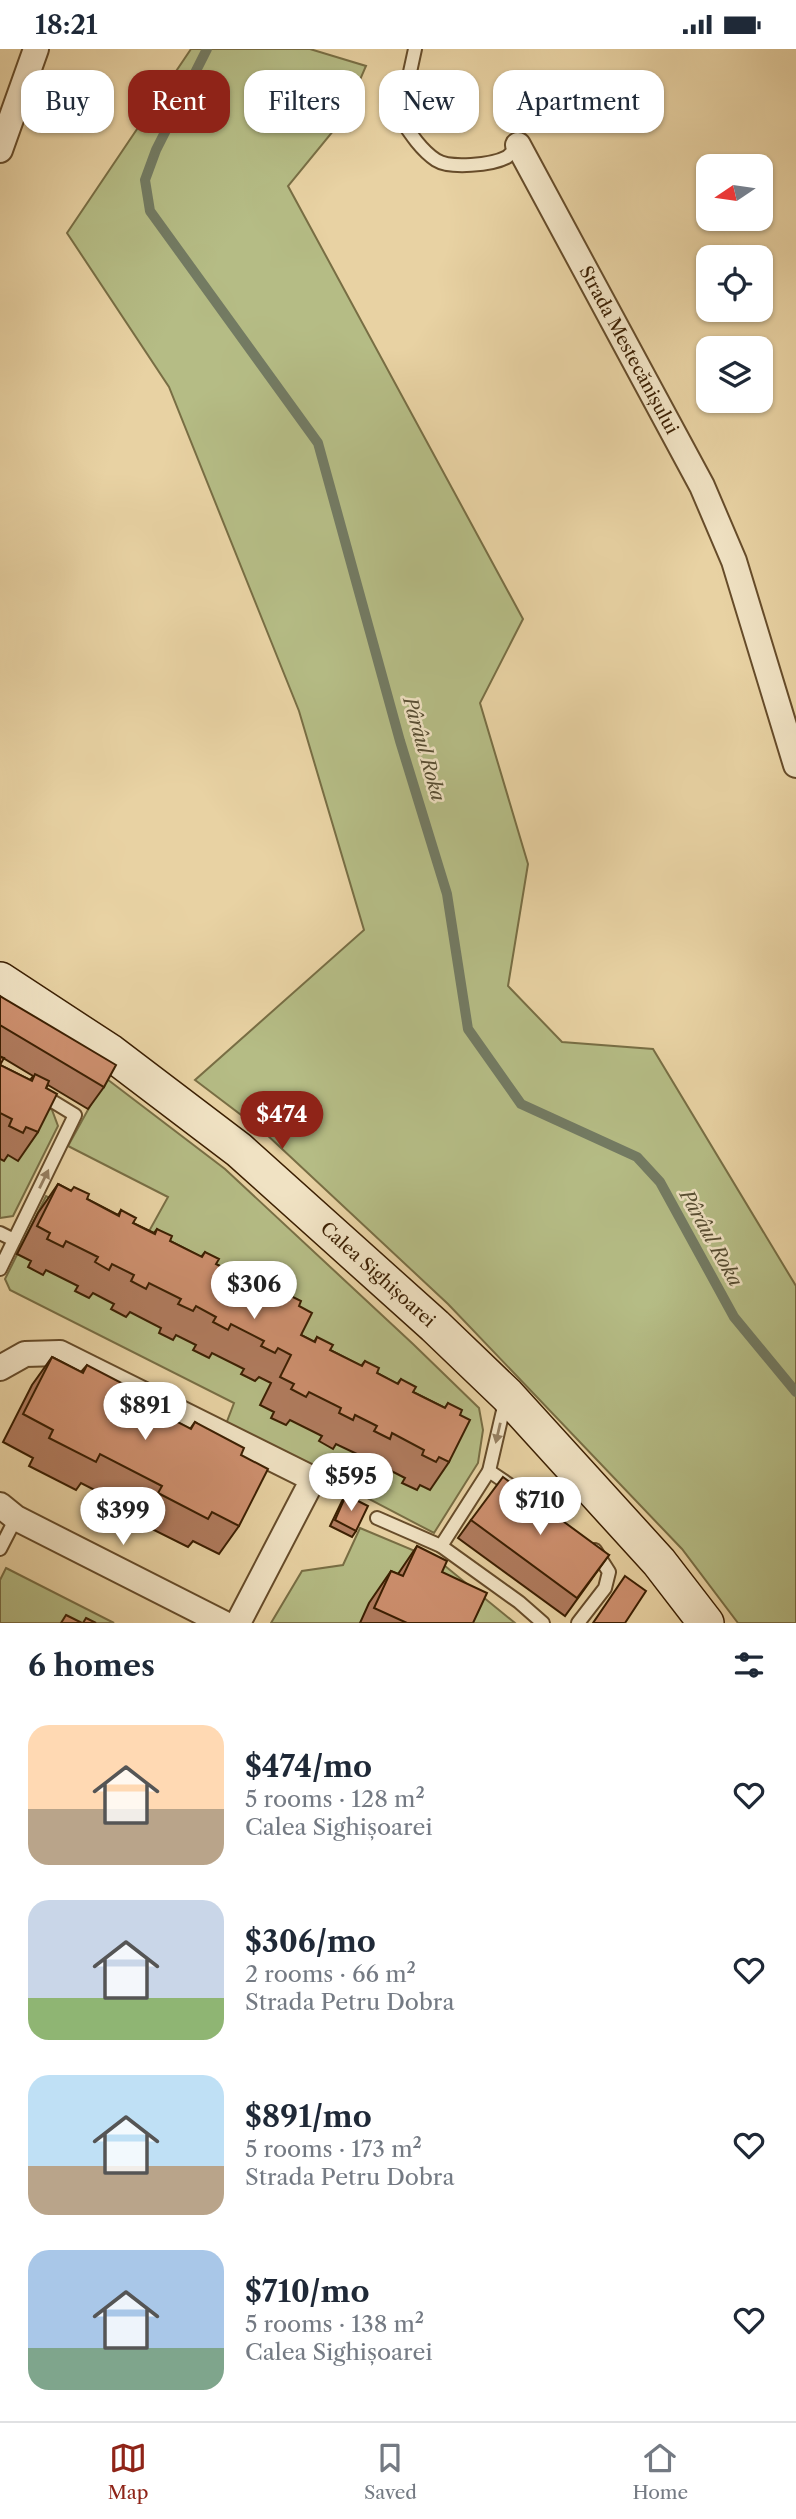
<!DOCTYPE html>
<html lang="en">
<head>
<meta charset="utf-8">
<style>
  :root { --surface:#fff; --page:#f2f2f3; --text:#1f2937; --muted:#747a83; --line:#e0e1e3; --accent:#8f2418 }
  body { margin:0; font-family:"Libre Caslon Text",serif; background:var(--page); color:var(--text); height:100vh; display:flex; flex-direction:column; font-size:26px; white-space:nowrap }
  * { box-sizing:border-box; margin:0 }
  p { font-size:23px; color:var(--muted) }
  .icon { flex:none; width:38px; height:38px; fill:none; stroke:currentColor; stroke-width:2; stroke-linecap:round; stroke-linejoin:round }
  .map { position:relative; height:1574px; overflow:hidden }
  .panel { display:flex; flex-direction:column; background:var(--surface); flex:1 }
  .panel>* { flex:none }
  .guide { position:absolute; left:21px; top:21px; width:754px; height:63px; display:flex; gap:14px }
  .needle { width:46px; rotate:257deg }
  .fabs { position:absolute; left:696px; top:105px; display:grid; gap:14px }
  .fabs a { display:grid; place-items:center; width:77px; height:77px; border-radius:14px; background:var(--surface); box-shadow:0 2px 5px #0004; font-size:35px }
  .price { position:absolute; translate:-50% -60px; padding:0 16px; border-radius:24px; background:#fff; color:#222; font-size:23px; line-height:46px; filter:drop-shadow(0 2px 4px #0008) }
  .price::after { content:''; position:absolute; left:50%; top:42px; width:21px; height:16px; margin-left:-10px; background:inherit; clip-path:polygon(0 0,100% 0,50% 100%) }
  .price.current { background:var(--accent); color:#fff }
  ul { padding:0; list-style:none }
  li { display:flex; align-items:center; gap:21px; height:175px; padding:0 28px }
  li span { display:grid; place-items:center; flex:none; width:196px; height:140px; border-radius:21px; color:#555 }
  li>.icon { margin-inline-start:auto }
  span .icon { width:84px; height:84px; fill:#fffc; stroke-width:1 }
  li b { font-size:30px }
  h2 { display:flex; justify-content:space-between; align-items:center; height:84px; padding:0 28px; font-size:30px }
  .tag { padding:0 24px; border-radius:21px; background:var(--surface); box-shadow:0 2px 5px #0004; font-size:24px; line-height:63px }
  .tag.current { background:var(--accent); color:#fff }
  .status { display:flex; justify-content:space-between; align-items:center; height:49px; padding:0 35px; background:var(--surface); direction:ltr }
  .status svg { height:19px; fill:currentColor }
  .menu { display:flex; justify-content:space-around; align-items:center; height:98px; border-top:2px solid var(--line); background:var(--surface); font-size:19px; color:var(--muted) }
  .menu a { display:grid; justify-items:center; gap:4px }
  .menu .current { color:var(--accent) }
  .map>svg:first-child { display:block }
  .green { fill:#b5bc85; stroke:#786e44; stroke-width:2 }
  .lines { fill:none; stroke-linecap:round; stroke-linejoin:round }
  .stream { stroke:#737b63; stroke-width:10 }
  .lane-casing { stroke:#664c2a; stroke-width:16 }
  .street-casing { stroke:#664c2a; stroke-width:28 }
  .secondary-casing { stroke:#3b1f02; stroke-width:38 }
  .lane { stroke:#f0e2c3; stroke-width:12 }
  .street { stroke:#f0e2c3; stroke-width:24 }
  .secondary { stroke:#f0e2c3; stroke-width:35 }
  .wall { fill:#b17c5f; stroke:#3b1f02; stroke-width:2 }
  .building { fill:#ce906f; stroke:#3b1f02; stroke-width:2 }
  .oneway { fill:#968062 }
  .labels { text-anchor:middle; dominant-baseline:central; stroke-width:5; stroke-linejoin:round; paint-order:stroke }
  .street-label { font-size:18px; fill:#3b1f02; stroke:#f0e2c3 }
  .water-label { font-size:19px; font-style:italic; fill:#574d32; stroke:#f0e2c3 }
</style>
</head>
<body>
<div class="status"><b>18:21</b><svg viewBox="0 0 49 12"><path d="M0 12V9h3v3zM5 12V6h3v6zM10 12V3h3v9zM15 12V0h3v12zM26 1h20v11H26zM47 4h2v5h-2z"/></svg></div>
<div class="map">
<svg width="796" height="1574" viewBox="0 0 796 1574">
  <rect width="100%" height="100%" fill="#e8d2a3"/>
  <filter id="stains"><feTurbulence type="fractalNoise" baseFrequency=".00286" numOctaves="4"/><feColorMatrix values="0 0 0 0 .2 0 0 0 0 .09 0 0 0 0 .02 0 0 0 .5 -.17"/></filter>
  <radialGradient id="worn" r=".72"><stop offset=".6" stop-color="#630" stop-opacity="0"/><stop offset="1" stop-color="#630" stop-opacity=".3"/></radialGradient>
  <g class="green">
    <polygon points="191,0 310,0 366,17 343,70 288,137 523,570 480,654 528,815 508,937 562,993 653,1000 796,1237 796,1574 738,1574 682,1500 448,1255 265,1084 195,1031 364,881 299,662 169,338 67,184"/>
    <polygon points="0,959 103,1027 225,1120 413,1295 479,1359 483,1381 478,1414 434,1484 226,1375 234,1354 10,1241 5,1230 46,1147 142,1195 168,1148 68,1097 100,1039"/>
    <polygon points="0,1029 52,1061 58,1077 13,1167 0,1169"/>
    <polygon points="360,1479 439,1512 515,1574 271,1574 302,1522 343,1516"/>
    <polygon points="6,1519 114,1574 0,1574 0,1531"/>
  </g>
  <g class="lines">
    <polyline class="stream" points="207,0 156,101 145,131 150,162 318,394 400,692 447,845 468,980 521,1055 637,1108 660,1133 734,1268 796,1343"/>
    <defs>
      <g id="lane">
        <path d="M415,0L400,69C410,84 421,101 436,111C450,120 492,116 507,108C511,105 515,100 518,96"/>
        <polyline points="0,1184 14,1191"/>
        <polyline points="0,1220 75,1066 39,1044"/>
        <polyline points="489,1422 514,1439"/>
        <polyline points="377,1469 441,1497 519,1553 543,1574"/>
        <polyline points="441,1497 489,1422 505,1353"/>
        <polyline points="0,1500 16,1469"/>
        <polyline points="578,1574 605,1539 609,1523 595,1501"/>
      </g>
      <g id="street">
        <path id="s1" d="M518,96L702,437L734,512L796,716"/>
        <polyline points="0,101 36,0"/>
        <polyline points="0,1319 25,1305 60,1304 313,1430 238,1574"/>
        <polyline points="0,1456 16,1469 223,1574"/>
      </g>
      <g id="secondary">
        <path id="s2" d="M0,931L110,1003L239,1101L435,1277L507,1346L659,1513L706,1574"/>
      </g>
    </defs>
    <use href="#lane" class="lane-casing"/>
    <use href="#street" class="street-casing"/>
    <use href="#secondary" class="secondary-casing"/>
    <use href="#lane" class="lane"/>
    <use href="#street" class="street"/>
    <use href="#secondary" class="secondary"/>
  </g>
  <g class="wall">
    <polygon points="0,947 104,1038 88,1060 48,1036 46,1039 38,1083 18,1112 8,1106 4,1112 0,1110 0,1008 0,1016 30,1031 33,1027 0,1007"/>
    <polygon points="58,1135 118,1166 121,1161 133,1174 154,1184 157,1180 170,1192 201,1208 205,1203 216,1215 236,1226 240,1221 252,1233 284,1249 287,1245 299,1257 301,1286 314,1293 317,1288 330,1301 361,1317 365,1312 377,1324 397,1335 401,1330 413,1343 445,1359 448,1354 460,1366 449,1413 430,1441 420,1436 417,1441 402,1434 405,1429 374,1413 370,1418 354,1411 357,1405 336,1395 333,1400 319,1392 322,1387 290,1371 286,1376 271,1369 274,1363 260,1356 271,1334 259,1328 255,1332 241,1325 244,1320 212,1304 209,1309 193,1301 196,1296 176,1286 173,1291 159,1284 161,1279 130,1263 126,1268 111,1260 114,1255 93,1244 89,1249 75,1242 78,1237 46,1221 43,1226 28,1218 31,1212 17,1205 38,1164"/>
    <polygon points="52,1308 81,1323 87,1316 129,1348 190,1380 195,1373 241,1406 239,1477 219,1505 193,1492 188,1498 138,1473 142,1465 81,1434 76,1441 29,1417 33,1409 3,1393 32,1336"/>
    <polygon points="346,1446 356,1482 352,1488 330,1477 342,1452"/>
    <polygon points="471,1471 609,1506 565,1567 458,1489"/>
    <polygon points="417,1497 442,1523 473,1574 360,1574 369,1554 391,1522 398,1525"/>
  </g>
  <g class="building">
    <polygon points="0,947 116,1016 104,1038 0,976"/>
    <polygon points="0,1008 4,1009 0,1016 32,1032 35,1025 49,1032 46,1039 57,1045 38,1083 26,1078 23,1084 9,1077 12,1070 0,1064"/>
    <polygon points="58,1135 71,1142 74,1138 89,1145 87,1150 119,1167 121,1161 136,1169 133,1174 155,1185 157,1180 172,1187 170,1192 202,1208 205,1203 219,1210 216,1215 237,1226 240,1221 255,1228 252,1233 284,1250 287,1245 301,1252 299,1257 312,1264 301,1286 315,1293 317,1288 333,1296 330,1301 362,1317 365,1312 379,1319 377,1324 398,1335 401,1330 416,1338 413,1343 445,1359 448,1354 462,1361 460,1366 470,1371 449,1413 439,1408 436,1413 422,1406 424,1401 392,1384 390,1390 374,1382 377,1377 355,1366 353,1371 339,1364 341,1359 309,1343 306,1348 291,1340 294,1335 280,1328 291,1306 278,1299 275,1304 261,1297 264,1292 231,1275 228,1281 213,1273 216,1268 196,1257 193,1262 178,1255 181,1250 149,1234 146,1240 131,1232 134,1226 112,1215 109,1221 95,1213 98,1208 66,1192 63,1198 47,1190 50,1184 37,1177"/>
    <polygon points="52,1308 83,1324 87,1316 133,1340 129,1348 191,1380 195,1373 244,1399 241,1406 268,1420 239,1477 212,1463 208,1470 158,1444 162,1437 100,1405 96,1413 49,1389 53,1381 23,1365"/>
    <polygon points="503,1428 609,1506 577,1549 471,1471"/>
    <polygon points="346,1446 368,1457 356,1482 335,1471"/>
    <polygon points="417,1497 447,1512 442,1523 487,1544 473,1574 407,1574 374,1559 391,1522 403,1527"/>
    <polygon points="625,1527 646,1542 625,1574 593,1574"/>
    <polygon points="66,1566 82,1574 61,1574"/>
    <polygon points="86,1569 96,1574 83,1574"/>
  </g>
  <defs><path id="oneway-solid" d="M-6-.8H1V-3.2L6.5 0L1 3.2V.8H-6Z" transform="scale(1.75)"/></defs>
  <g class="oneway">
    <use href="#oneway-solid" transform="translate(44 1130) rotate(-64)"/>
    <use href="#oneway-solid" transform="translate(498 1384) rotate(103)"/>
  </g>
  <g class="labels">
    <g class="street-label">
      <text stroke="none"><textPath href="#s1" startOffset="233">Strada Mestecănișului</textPath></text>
      <text stroke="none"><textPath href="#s2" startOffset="480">Calea Sighișoarei</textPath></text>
    </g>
    <g class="water-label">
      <text transform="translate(424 700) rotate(74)">Pârâul Roka</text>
      <text transform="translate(711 1189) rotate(61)">Pârâul Roka</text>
    </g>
  </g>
  <rect width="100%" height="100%" filter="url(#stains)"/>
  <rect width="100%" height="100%" fill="url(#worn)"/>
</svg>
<div class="fabs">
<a><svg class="needle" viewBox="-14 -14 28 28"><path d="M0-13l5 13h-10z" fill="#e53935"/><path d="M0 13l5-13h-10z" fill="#747a83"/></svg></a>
<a><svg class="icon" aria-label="locate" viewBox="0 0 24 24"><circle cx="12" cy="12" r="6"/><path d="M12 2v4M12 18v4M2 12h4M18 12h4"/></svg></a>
<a><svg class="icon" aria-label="layers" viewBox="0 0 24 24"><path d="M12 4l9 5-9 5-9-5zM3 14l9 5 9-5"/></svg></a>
</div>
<b class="price current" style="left:282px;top:1102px">$474</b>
<b class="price" style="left:254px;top:1272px">$306</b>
<b class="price" style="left:145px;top:1393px">$891</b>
<b class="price" style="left:351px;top:1464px">$595</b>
<b class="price" style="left:540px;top:1488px">$710</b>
<b class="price" style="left:123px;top:1498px">$399</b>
<div class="guide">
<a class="tag">Buy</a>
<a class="tag current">Rent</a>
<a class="tag">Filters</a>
<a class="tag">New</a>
<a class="tag">Apartment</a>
</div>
</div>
<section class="panel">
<h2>6 homes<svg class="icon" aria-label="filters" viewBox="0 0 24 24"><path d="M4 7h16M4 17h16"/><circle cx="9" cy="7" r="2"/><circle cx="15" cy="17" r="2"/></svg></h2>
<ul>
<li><span style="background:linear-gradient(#ffd9b3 60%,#b9a48a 0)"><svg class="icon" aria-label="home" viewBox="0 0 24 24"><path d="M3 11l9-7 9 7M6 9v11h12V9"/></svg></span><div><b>$474/mo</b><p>5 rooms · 128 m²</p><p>Calea Sighișoarei</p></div><svg class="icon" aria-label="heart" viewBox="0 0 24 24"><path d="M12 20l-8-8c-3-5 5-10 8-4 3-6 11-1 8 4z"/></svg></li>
<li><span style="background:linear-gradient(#c9d6e8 70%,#8fb573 0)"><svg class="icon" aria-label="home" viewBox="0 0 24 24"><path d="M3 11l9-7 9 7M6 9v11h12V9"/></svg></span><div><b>$306/mo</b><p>2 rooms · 66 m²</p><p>Strada Petru Dobra</p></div><svg class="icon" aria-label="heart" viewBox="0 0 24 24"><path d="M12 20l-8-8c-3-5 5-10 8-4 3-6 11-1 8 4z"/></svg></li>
<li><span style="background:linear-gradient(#bfe0f5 65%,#b9a48a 0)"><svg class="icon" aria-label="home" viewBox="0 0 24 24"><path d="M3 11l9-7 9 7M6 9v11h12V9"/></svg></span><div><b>$891/mo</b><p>5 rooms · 173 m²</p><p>Strada Petru Dobra</p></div><svg class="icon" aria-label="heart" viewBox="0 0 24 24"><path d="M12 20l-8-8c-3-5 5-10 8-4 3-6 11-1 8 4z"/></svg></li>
<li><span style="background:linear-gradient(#a9c7e8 70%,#7fa58c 0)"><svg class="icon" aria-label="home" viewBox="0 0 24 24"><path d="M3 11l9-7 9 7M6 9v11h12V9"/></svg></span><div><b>$710/mo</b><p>5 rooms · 138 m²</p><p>Calea Sighișoarei</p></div><svg class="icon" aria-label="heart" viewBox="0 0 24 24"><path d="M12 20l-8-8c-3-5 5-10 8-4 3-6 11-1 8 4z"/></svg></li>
</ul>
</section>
<nav class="menu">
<a class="current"><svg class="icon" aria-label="map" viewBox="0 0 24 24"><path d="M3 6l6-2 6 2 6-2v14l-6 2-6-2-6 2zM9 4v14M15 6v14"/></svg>Map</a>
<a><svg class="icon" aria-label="saved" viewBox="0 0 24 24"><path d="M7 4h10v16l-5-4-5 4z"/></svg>Saved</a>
<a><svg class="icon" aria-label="home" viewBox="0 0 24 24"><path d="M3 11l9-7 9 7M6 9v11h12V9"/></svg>Home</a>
</nav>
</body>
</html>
